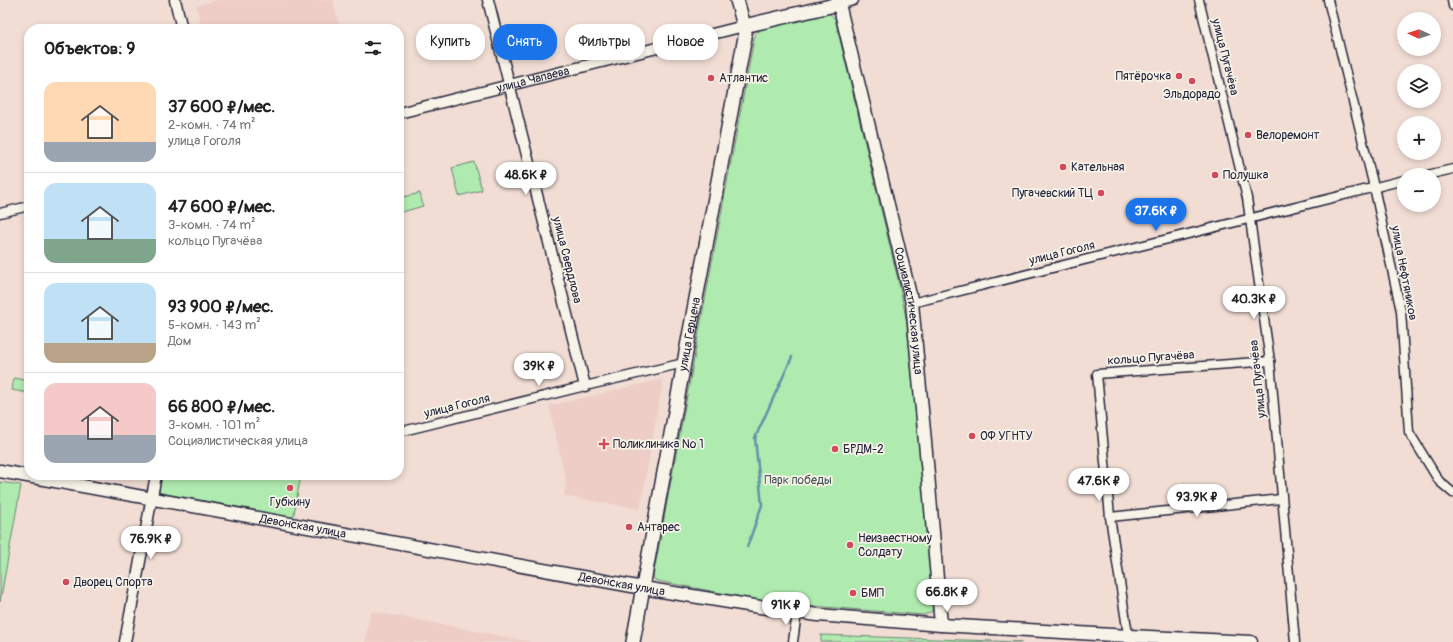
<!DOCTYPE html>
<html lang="ru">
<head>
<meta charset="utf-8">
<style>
  :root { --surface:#fff; --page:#f6f6f6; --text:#222; --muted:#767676; --line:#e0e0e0; --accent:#1a73e8 }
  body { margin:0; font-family:Pangolin,sans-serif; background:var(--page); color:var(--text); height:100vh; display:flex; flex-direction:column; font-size:15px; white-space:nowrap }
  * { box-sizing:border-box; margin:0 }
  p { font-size:13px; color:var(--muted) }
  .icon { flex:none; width:22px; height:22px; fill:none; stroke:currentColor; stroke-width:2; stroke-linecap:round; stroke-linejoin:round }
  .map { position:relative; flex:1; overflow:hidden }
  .drawer { position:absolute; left:24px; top:24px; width:380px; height:456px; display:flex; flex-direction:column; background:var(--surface); border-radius:16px; box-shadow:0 2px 6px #0003 }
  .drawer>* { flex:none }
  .banner { position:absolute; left:416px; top:24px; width:380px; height:36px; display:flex; gap:8px }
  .needle { width:26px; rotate:273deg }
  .tools { position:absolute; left:1397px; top:12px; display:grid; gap:8px }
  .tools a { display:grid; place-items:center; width:44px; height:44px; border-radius:50%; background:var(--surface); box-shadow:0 2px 6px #0003; font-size:20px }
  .price { position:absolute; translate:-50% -34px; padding:0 9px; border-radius:14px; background:#fff; color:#222; font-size:13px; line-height:26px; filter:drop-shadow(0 1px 2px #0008) }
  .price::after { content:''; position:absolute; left:50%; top:24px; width:12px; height:9px; margin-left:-6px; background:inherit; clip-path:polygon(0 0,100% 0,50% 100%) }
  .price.current { background:var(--accent); color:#fff }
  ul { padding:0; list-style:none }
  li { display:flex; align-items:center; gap:12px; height:100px; padding:0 20px }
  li+li { border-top:1px solid var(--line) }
  li span { display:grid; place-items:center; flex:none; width:112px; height:80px; border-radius:12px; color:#555 }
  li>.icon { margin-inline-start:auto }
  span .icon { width:48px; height:48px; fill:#fffc; stroke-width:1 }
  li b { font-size:17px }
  h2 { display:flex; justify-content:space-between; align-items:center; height:48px; padding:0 20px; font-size:17px }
  .chip { padding:0 14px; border-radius:16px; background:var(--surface); box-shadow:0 2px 6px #0003; font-size:14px; line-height:36px }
  .chip.current { background:var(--accent); color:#fff }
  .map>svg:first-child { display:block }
  .built { fill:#edcdc6 }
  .green { fill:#afeaaf; stroke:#688675 }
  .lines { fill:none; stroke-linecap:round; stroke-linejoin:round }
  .stream { stroke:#6391a7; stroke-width:2.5 }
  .minor-casing { stroke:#22223b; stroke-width:11 }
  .tertiary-casing { stroke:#22223b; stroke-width:13 }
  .secondary-casing { stroke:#22223b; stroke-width:15 }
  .primary-casing { stroke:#22223b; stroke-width:16 }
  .minor { stroke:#f7f3e8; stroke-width:8 }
  .tertiary { stroke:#f7f3e8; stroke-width:10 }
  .secondary { stroke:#f7f3e8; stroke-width:12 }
  .primary { stroke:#f7f3e8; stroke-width:13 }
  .poi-dot { fill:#d1495b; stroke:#f7f3e8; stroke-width:1.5 }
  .labels { text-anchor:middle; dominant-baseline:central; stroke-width:3.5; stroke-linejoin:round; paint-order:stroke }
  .street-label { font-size:12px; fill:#22223b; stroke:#f7f3e8 }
  .poi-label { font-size:12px; fill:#22223b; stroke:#f7f3e8; text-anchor:start }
  .park-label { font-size:12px; fill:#455458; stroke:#f7f3e8 }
</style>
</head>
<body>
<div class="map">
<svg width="1453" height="642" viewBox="0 0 1453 642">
  <rect width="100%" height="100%" fill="#f1ddd4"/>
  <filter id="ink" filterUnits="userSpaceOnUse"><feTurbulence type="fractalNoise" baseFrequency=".025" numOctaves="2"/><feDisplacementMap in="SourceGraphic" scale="8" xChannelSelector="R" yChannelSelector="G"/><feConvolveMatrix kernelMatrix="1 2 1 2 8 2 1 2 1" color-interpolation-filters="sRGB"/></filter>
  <g filter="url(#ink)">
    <g class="built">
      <polygon points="218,0 333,0 340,29 202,29 196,6"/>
      <polygon points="663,379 640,509 564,496 566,481 549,406"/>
      <polygon points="371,611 532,642 365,642"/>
    </g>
    <g class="green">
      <polygon points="826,13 829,13 835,19 900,288 907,323 922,472 934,606 931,612 924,615 774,603 658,581 655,580 653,577 754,39 756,33 764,28"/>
      <polygon points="474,162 482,190 459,196 452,168"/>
      <polygon points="420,193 423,206 399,213 399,198"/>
      <polygon points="14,378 29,381 29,393 12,390"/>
      <polygon points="162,475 301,475 293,519 158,495"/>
      <polygon points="0,482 21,485 0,602"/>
      <polygon points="821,635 1022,642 821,642"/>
    </g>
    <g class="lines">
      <polyline class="stream" points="747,547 762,505 755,438 792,357"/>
      <defs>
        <g id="minor">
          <polyline points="1199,0 1247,198 1270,361 1295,642"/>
          <polyline points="1328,0 1374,187 1401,311 1409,432 1439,481 1453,493"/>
          <polyline points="1452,0 1453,6"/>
          <polyline points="1427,175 1453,169"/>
          <polyline points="0,213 29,206"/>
          <polyline points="912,303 1404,180"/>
          <polyline points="399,432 585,386 684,363"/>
          <polyline points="1110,517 1281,499"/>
          <polyline points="1129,641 1110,517 1097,374 1270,361"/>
          <polyline points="793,642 797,612"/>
        </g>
        <g id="tertiary">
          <polyline points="175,0 182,29"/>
          <polyline points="488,0 585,386"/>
          <polyline points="839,4 853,0"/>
          <path id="s1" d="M399,113L744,26"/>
          <polyline points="125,642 156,475"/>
        </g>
        <g id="secondary">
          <path id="s2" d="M839,4L912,303L928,474L941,625"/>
          <path id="s3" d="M0,471L643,588L760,607L818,615L941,625L1129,636L1251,642"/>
        </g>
        <g id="primary">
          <polyline points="744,26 839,4 838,0"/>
          <path id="s4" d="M633,642L684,363L745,37L744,26L737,0"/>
        </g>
      </defs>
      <use href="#minor" class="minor-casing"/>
      <use href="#tertiary" class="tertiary-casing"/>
      <use href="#secondary" class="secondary-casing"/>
      <use href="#primary" class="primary-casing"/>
      <use href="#minor" class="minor"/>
      <use href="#tertiary" class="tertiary"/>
      <use href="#secondary" class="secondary"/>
      <use href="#primary" class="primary"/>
    </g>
  </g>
  <g class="poi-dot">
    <circle cx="1179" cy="76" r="4"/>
    <circle cx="711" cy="78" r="4"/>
    <circle cx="1192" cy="81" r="4"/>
    <circle cx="1248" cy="135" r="4"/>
    <circle cx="1063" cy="167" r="4"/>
    <circle cx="1215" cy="175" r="4"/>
    <circle cx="1101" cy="193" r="4"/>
    <circle cx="972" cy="436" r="4"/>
    <path d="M602 438h4v4h4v4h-4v4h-4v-4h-4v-4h4z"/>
    <circle cx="835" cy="449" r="4"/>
    <circle cx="290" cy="488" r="4"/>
    <circle cx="629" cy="527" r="4"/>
    <circle cx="850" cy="545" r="4"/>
    <circle cx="66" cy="582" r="4"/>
    <circle cx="853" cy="593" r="4"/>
  </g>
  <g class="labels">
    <g class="street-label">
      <text transform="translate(1225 57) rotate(76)">улица Пугачёва</text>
      <text stroke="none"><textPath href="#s1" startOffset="138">улица Чапаева</textPath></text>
      <text transform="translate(1062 253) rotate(-14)">улица Гоголя</text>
      <text transform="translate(567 260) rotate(76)">улица Свердлова</text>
      <text transform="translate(1404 273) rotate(79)">улица Нефтяников</text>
      <text stroke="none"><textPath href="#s2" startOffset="315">Социалистическая улица</textPath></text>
      <text stroke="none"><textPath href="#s4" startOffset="313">улица Герцена</textPath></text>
      <text transform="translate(1151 358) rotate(-4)">кольцо Пугачёва</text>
      <text transform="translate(1258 379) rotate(-96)">улица Пугачёва</text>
      <text transform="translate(457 406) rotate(-14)">улица Гоголя</text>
      <text stroke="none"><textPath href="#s3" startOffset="308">Девонская улица</textPath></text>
      <text stroke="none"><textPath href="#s3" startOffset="632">Девонская улица</textPath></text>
    </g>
    <g class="poi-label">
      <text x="1171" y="76" text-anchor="end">Пятёрочка</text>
      <text x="719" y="78">Атлантис</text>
      <text x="1192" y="94" text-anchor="middle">Эльдорадо</text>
      <text x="1256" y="135">Велоремонт</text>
      <text x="1071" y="167">Кательная</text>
      <text x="1223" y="175">Полушка</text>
      <text x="1093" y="193" text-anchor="end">Пугачевский ТЦ</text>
      <text x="980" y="436">ОФ УГНТУ</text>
      <text x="613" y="444">Поликлиника № 1</text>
      <text x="843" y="449">БРДМ-2</text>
      <text x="290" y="502" text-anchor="middle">Губкину</text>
      <text x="637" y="527">Антарес</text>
      <text x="858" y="538">Неизвестному<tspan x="858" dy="14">Солдату</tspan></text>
      <text x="74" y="582">Дворец Спорта</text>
      <text x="861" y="593">БМП</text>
    </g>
    <g class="park-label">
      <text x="798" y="480">Парк победы</text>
    </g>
  </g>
</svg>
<div class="tools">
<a><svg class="needle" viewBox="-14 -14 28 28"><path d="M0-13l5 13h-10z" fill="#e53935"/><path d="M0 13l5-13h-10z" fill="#767676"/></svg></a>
<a><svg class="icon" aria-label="layers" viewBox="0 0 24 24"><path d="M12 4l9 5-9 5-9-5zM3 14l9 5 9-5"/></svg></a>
<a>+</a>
<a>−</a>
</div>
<b class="price" style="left:526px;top:196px">48.6K ₽</b>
<b class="price current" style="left:1156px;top:232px">37.6K ₽</b>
<b class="price" style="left:1254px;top:320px">40.3K ₽</b>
<b class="price" style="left:539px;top:387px">39K ₽</b>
<b class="price" style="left:1099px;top:502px">47.6K ₽</b>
<b class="price" style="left:1197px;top:518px">93.9K ₽</b>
<b class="price" style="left:151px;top:560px">76.9K ₽</b>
<b class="price" style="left:947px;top:613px">66.8K ₽</b>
<b class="price" style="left:786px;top:626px">91K ₽</b>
<div class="banner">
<a class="chip">Купить</a>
<a class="chip current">Снять</a>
<a class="chip">Фильтры</a>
<a class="chip">Новое</a>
</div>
<section class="drawer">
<h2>Объектов: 9<svg class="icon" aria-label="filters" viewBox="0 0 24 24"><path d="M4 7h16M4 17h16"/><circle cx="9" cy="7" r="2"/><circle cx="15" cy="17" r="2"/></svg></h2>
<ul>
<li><span style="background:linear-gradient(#ffd9b3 75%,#9aa5b1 0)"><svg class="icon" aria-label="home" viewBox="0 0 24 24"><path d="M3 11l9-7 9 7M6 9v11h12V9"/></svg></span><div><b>37 600 ₽/мес.</b><p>2-комн. · 74 m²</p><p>улица Гоголя</p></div></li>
<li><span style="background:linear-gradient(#bfe0f5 70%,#7fa58c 0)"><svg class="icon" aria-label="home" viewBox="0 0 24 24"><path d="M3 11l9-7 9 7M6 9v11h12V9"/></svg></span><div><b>47 600 ₽/мес.</b><p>3-комн. · 74 m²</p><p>кольцо Пугачёва</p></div></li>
<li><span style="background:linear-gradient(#bfe0f5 75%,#b9a48a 0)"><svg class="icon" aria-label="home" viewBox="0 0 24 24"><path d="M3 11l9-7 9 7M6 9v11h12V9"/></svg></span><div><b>93 900 ₽/мес.</b><p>5-комн. · 143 m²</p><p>Дом</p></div></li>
<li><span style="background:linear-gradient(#f6c9c9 65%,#9aa5b1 0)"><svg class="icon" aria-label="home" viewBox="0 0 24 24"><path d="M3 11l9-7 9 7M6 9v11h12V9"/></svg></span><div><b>66 800 ₽/мес.</b><p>3-комн. · 101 m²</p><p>Социалистическая улица</p></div></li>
</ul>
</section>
</div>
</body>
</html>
